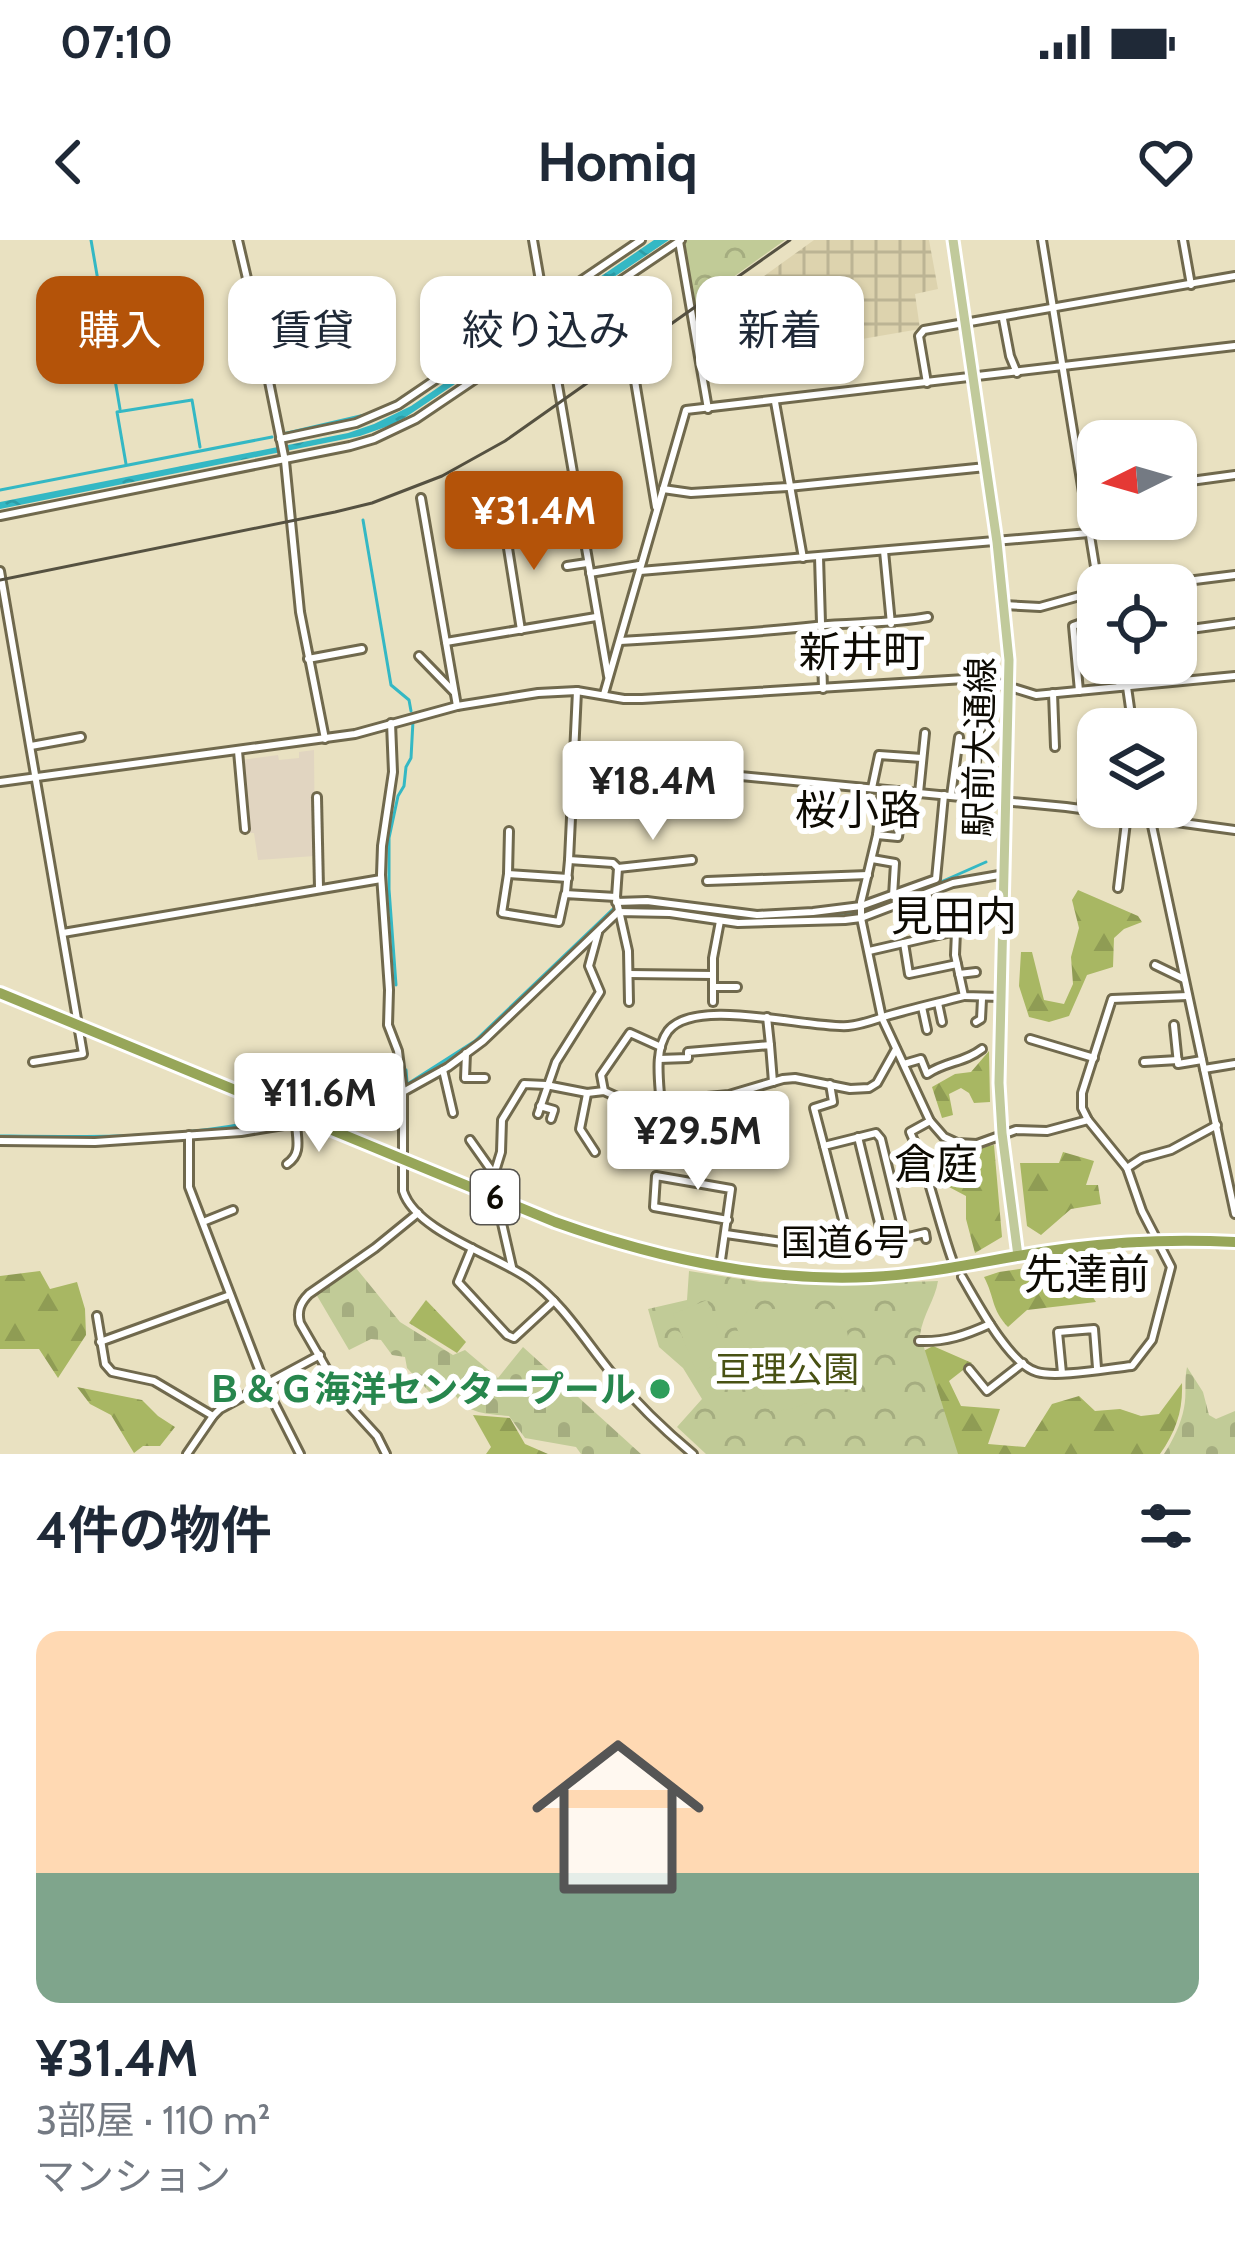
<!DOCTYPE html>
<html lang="ja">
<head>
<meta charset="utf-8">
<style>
  :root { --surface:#fff; --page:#f2f2f3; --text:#1f2937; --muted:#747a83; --accent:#b45309 }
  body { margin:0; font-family:Cabin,"Noto Sans JP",sans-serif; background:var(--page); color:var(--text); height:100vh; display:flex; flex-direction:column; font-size:45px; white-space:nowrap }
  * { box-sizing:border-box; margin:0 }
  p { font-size:39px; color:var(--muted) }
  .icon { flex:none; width:66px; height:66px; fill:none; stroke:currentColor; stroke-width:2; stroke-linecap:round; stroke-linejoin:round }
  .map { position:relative; height:1214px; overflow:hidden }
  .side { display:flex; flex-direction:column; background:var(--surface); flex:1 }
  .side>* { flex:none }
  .banner { position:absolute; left:36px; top:36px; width:1164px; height:108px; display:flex; gap:24px }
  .needle { width:78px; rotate:265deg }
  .fabs { position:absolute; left:1077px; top:180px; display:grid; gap:24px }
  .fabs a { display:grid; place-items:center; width:120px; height:120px; border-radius:24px; background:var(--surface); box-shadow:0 3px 9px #0004; font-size:60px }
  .price { position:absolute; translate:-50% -102px; padding:0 27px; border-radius:12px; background:#fff; color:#222; font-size:39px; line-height:78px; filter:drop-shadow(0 3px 6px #0008) }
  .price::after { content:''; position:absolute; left:50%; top:72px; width:36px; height:27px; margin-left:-18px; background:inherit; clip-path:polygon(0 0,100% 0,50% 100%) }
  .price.on { background:var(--accent); color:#fff }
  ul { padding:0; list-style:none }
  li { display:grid; align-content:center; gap:24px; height:636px; padding:0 36px }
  li span { display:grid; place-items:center; height:372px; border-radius:24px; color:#555 }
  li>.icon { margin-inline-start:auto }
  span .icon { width:216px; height:216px; fill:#fffc; stroke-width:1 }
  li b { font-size:51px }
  h2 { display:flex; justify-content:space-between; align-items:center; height:144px; padding:0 36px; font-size:51px }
  .tag { padding:0 42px; border-radius:24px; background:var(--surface); box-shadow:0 3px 9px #0004; font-size:42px; line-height:108px }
  .tag.on { background:var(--accent); color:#fff }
  .status { display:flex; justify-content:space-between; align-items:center; height:84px; padding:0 60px; background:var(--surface); direction:ltr }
  .status svg { height:33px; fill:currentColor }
  header { display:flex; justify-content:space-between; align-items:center; height:156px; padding:0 36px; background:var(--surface); font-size:54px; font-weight:800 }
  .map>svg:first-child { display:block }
  .industrial { fill:url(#industrial-grid) }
  .education { fill:#e1d5c1 }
  .forest { fill:url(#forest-firs) }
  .cemetery { fill:url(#cemetery-stones) }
  .park { fill:url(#park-crowns) }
  .pitch { fill:#c1cb97 }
  .water { fill:url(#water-ripples) }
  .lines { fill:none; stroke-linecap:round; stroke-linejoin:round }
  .stream { stroke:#34b8c4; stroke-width:3 }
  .minor-casing { stroke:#70694d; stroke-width:12 }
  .major-casing { stroke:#fff; stroke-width:15 }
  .highway-casing { stroke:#fff; stroke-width:16 }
  .minor { stroke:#fff; stroke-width:6 }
  .major { stroke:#c1ca9b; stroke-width:9 }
  .highway { stroke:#97a659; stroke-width:10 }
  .rail { stroke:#555141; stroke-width:3 }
  .leisure-dot { fill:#2e9e5b; stroke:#fff; stroke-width:4.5 }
  .labels { text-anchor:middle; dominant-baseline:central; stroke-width:12; stroke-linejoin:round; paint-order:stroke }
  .shield { fill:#fff; stroke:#56544f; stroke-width:3 }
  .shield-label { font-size:33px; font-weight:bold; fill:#0e0b03 }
  .street-label { font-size:36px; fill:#0e0b03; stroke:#fff }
  .park-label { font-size:36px; fill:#485113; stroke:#fff }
  .leisure-label { font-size:36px; font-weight:bold; fill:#27864d; stroke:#fff; text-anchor:end }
  .quarter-label { font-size:42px; fill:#0e0b03; stroke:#fff }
</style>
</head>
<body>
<div class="status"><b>07:10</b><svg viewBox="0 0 49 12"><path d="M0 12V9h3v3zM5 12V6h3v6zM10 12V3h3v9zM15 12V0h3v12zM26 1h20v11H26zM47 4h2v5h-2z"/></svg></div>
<header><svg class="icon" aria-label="back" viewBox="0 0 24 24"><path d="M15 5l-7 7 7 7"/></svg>Homiq<svg class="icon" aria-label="heart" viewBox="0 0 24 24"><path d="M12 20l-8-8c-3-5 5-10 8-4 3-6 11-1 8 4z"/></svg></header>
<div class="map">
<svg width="1235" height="1214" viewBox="0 0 1235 1214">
  <defs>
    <pattern id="industrial-grid" width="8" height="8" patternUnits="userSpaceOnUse" patternTransform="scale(3)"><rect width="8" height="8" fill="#ddd3ae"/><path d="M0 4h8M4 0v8" fill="none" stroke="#bcb494"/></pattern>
    <pattern id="forest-firs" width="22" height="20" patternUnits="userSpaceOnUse" patternTransform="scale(3)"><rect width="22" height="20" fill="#a8b763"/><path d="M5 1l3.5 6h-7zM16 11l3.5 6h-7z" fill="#8f9c54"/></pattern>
    <pattern id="cemetery-stones" width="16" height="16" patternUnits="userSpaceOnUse" patternTransform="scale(3)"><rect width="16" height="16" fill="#c1cb97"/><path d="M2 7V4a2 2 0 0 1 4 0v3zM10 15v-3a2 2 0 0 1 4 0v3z" fill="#a5ad80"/></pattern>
    <pattern id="park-crowns" width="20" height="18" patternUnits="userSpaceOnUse" patternTransform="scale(3)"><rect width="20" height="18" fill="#c1cb97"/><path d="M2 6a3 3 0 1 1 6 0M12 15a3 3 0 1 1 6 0" fill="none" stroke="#a5ad80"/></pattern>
    <pattern id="water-ripples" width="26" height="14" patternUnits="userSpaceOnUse" patternTransform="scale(3)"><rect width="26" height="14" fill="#34b8c4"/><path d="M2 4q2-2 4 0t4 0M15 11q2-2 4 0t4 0" fill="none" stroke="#2d9da7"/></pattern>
  </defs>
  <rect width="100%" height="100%" fill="#e9e1c1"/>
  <polygon class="industrial" points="814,0 929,0 938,49 915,54 920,89 706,126 696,79 746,49"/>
  <polygon class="education" points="314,510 315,616 258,620 254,593 248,593 241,520 278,515 279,520 299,518 299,512"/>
  <g class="forest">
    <polygon points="1078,650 1138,676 1142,682 1124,689 1114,698 1113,727 1087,735 1069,776 1049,782 1029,777 1019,746 1021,712 1032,712 1044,760 1064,764 1073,744 1071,717 1079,688 1072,660"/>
    <polygon points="989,811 990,862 974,863 969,853 961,848 949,854 953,875 942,878 932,847 955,834 971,832"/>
    <polygon points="994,905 1002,997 975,1013 966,979 966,956 949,947 964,910"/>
    <polygon points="1063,912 1094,921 1086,945 1098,945 1101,964 1071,969 1041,995 1027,986 1020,923 1059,923"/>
    <path d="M1089,1019L1113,1025L1081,1039L1096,1062L1027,1070L1008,1087C991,1069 995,1058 984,1037L999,1032Z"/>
    <polygon points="40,1031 50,1049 77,1042 85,1069 86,1095 58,1138 39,1109 0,1109 0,1036"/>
    <polygon points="426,1060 466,1102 457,1113 409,1083"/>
    <path d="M933,1106L972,1123L949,1141L961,1166L1000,1169L988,1204L1025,1207L1052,1164L1079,1156L1095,1171L1120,1169L1141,1176L1159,1174L1182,1143C1183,1171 1176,1191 1160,1214H885L879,1134Z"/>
    <polygon points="77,1147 142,1160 158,1176 175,1187 160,1206 143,1206 134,1213 111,1175 90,1164"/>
    <polygon points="473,1175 510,1178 525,1204 548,1214 486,1214 491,1207"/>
  </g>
  <g class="cemetery">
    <path d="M356,1028L400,1082L453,1115L465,1110L498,1138L523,1107L641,1214H581L576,1207L525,1198L509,1176C488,1174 467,1174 455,1155L441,1164L407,1128L405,1117L392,1115L381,1100L371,1099L349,1110L316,1054Z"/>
    <path d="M1187,1127L1203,1152L1209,1175L1216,1179L1235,1171V1214H1164C1173,1200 1181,1184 1184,1168C1187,1154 1184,1141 1187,1127Z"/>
  </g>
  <g class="park">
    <polygon points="685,0 785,0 693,66 681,2"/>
    <path d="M689,1031L760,1042L826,1045L938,1041C935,1060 923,1074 920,1095L958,1214H706L677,1187L702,1159L683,1128L659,1107L648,1069L687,1060Z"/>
  </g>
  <g class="pitch">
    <polygon points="707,1060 730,1120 697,1133 673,1074"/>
    <path d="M749,1069H836C873,1122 824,1171 770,1171L736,1086Z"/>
  </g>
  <polygon class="water" points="654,0 669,0 397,183 360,196 0,269 0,262 348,193 374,184 411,166"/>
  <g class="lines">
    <g class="stream">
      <polyline points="91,0 120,169"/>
      <polyline points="563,49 635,0"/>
      <polyline points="489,100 541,65"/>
      <polyline points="378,170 407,156"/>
      <polyline points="283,194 369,174"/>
      <polyline points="126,224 117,172 192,160 200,207"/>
      <polyline points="0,250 272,197"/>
      <polyline points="363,280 391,445 409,460 411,471"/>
      <polyline points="622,666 661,666 763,679"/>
      <polyline points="866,670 916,653 986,622"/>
      <polyline points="779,679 856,672"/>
      <polyline points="396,745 389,649 389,598 398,556 404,546 406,527 411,518 413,481"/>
      <polyline points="406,830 407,842"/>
      <polyline points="406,845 475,801 613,669"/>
      <polyline points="309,869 400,846"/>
      <path d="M0,896C91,897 188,899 276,877"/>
    </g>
    <defs>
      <g id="minor">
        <polyline points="238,0 256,77 285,221 300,372 325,499"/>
        <polyline points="533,0 608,436"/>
        <polyline points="1042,0 1098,345"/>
        <polyline points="1183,0 1191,45"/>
        <polyline points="679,1 708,169"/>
        <polyline points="1003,79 1010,116 1017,133"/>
        <polyline points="633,129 656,267"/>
        <polyline points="927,143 919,96 924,90 1235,36"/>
        <polyline points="775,162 803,318"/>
        <polyline points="280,199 356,183 398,165 641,0"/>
        <polyline points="1176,243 1235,235"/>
        <polyline points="663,249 691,253 788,247 986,227"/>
        <polyline points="421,258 457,466"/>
        <polyline points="578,264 598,261"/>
        <polyline points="0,276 350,206 374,199 416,179 681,0"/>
        <polyline points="504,283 521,390"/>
        <polyline points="884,311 891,384"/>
        <polyline points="819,317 823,449"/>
        <polyline points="567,326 587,323"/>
        <polyline points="0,331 83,814 33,822"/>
        <polyline points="640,331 1089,293"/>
        <polyline points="590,333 639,325"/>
        <polyline points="1155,345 1235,335"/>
        <polyline points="1004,365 1040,367 1098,351"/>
        <polyline points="1176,391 1235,383"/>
        <path d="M620,401C686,397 751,393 816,386C854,382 889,384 928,377"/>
        <polyline points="446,402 596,377"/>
        <polyline points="419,416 454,452"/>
        <polyline points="308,419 362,409"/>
        <polyline points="1115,423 1120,447"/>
        <polyline points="1127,447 1133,489"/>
        <polyline points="577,451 569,620 613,623 618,628 616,657 628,711 629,762"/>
        <polyline points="1079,451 1073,386 1087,381"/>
        <polyline points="1053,453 1055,507"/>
        <polyline points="604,454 686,170 1235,106"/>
        <path d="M391,483L393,532L382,606L381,635L389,750L388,785L398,811L403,852V951C416,992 496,1015 529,1039C564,1064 587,1104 614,1136C638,1165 664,1190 693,1214"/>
        <polyline points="31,506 81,497"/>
        <polyline points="238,511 245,589"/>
        <polyline points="573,520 1066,567 1235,590"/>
        <polyline points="0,542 355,494 457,466 538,453 577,451 624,459 642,459 981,438 1036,455 1235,436"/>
        <polyline points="872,548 879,515 922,518"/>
        <polyline points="882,550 877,595 861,662 861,678 882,778 930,881 944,897 957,903 977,904 1016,890 1047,891 1088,880"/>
        <polyline points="919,553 925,493"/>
        <polyline points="951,556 959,497"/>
        <polyline points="317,557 319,648"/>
        <polyline points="971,557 980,493 981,438"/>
        <polyline points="1148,567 1235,974"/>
        <polyline points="1082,568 1087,517"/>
        <polyline points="509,591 508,634 502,673 559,682 565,654 616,657"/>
        <polyline points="877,595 898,597 904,551"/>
        <polyline points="872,619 895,623 893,656"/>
        <polyline points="618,628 692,620"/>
        <polyline points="508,634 568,638"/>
        <polyline points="707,641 868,635"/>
        <polyline points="1118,648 1127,574"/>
        <polyline points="566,652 569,620"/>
        <polyline points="616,662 647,661 757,675 813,672 861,666 936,639 944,555"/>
        <polyline points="63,693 381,639"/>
        <polyline points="904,703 909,734 957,724"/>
        <polyline points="869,711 956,691 955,715 964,756 1001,757"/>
        <polyline points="1155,725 1184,739"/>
        <polyline points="629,734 713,735 713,718 720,681"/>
        <polyline points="959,734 976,732"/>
        <polyline points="713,736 713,762"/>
        <polyline points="713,747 737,747"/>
        <polyline points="938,763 942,782"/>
        <polyline points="922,767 927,790"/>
        <polyline points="767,777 770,805"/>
        <polyline points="976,782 981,779 982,759"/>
        <polyline points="1174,785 1178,824 1202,820"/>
        <polyline points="1030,799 1094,818"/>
        <polyline points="466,813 465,838 485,838"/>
        <polyline points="659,819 688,818 688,812 770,805 773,842"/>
        <polyline points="1144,822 1178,820"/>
        <path d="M904,824L921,819L927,834C946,821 964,823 982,809"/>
        <polyline points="1204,829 1235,824"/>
        <polyline points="443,830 453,873"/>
        <polyline points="604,851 601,835 630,793 661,807"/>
        <polyline points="587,854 580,889 595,912"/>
        <polyline points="693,860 701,890"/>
        <polyline points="540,866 554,870 551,879"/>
        <polyline points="677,870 680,893 691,914"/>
        <path d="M661,873C661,848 652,813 668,791C695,756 809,789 848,786C860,785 871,781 883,777C910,769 937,763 964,756"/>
        <polyline points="538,874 556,822 600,752 589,726 598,693"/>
        <path d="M930,881L910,892C929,933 937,977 952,1019"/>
        <polyline points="321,885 328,871 403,852 448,827 483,801 618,672 670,673 738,683 845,680 861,678 953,643 1005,634"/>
        <polyline points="189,895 189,947 265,1145 300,1214"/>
        <polyline points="858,897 884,1003"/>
        <polyline points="470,900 494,934"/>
        <polyline points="0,901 95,902 241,892 296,883"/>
        <polyline points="824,906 814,868 833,862 830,844"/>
        <path d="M287,924C302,914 297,900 296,884"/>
        <polyline points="1127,928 1142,918 1171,910 1217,885"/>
        <polyline points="488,954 501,912 502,880 524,844 546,845 587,853 604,851 644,869 661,873 681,869 696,858 729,855 783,839 795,838 850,849 869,848 877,843 896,809"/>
        <polyline points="500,960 501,979 512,1027"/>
        <polyline points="203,982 233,970"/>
        <polyline points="726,994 789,1003 845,992"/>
        <polyline points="905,998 881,899 876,893 824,906 851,1011 925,993 926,999"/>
        <polyline points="472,1008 458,1042 507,1095 514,1098 554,1061"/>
        <polyline points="720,1027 731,949 656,936 654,967 728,980"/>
        <path d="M962,1037C977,1062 1009,1124 1037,1132C1057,1138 1110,1128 1132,1126L1152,1100L1171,1027L1142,971L1127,928L1088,880L1082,868V853L1112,759L1188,756"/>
        <polyline points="97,1076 105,1124 112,1132 154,1141 213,1176"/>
        <path d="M919,1101C946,1102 966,1095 990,1084"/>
        <polyline points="100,1102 230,1055"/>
        <polyline points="969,1129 987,1151 1023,1123"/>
        <polyline points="1062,1133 1058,1092 1094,1089 1097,1128"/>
        <polyline points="187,1214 213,1176 220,1169 320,1115"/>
        <path d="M386,1214L377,1196L345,1161L300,1083C297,1071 300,1063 309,1054L375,1008L418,973"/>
      </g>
      <polyline id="major" points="953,0 997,302 1009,420 999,843 1002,893 1018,1016"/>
      <path id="highway" d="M0,753L555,982C656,1018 763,1042 870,1037C938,1034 1003,1016 1070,1008C1125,1001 1180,999 1235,1002"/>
    </defs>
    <use href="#minor" class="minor-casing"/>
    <use href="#major" class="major-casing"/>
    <use href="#highway" class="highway-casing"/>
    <use href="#minor" class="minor"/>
    <use href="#major" class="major"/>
    <use href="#highway" class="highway"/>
    <polyline class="rail" points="0,340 335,272 372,263 442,236 505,201 790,0"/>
  </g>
  <circle class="leisure-dot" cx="660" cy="1149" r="12"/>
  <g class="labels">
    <rect class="shield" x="471" y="930" width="48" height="54" rx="9"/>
    <g class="shield-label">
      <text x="495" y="957">6</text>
    </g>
    <g class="street-label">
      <text transform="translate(979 507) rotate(-89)">駅前大通線</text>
      <text x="845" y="1002">国道6号</text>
    </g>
    <g class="park-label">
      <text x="787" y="1129">亘理公園</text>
    </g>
    <g class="leisure-label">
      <text x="636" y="1149">Ｂ＆Ｇ海洋センタープール</text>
    </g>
    <g class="quarter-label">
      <text x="862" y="412">新井町</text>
      <text x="858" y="570">桜小路</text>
      <text x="954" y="676">見田内</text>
      <text x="936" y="924">倉庭</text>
      <text x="1087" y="1034">先達前</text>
    </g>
  </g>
</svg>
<div class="fabs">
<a><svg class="needle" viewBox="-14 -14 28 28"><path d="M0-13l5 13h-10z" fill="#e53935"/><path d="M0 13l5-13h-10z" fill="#747a83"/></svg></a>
<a><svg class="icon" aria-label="locate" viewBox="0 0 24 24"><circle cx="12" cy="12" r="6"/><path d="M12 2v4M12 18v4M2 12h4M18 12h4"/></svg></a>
<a><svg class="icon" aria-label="layers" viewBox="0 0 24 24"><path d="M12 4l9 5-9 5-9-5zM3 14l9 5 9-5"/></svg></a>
</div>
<b class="price on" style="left:534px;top:333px">¥31.4M</b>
<b class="price" style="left:653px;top:603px">¥18.4M</b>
<b class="price" style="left:319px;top:915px">¥11.6M</b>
<b class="price" style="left:698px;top:953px">¥29.5M</b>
<div class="banner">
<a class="tag on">購入</a>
<a class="tag">賃貸</a>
<a class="tag">絞り込み</a>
<a class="tag">新着</a>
</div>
</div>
<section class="side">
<h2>4件の物件<svg class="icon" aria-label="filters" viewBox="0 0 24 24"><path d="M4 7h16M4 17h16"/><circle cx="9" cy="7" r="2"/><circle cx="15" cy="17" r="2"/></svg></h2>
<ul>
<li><span style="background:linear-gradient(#ffd9b3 65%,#7fa58c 0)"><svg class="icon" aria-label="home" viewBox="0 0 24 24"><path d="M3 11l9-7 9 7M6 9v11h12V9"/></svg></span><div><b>¥31.4M</b><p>3部屋 · 110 m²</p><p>マンション</p></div></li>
</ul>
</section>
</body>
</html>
